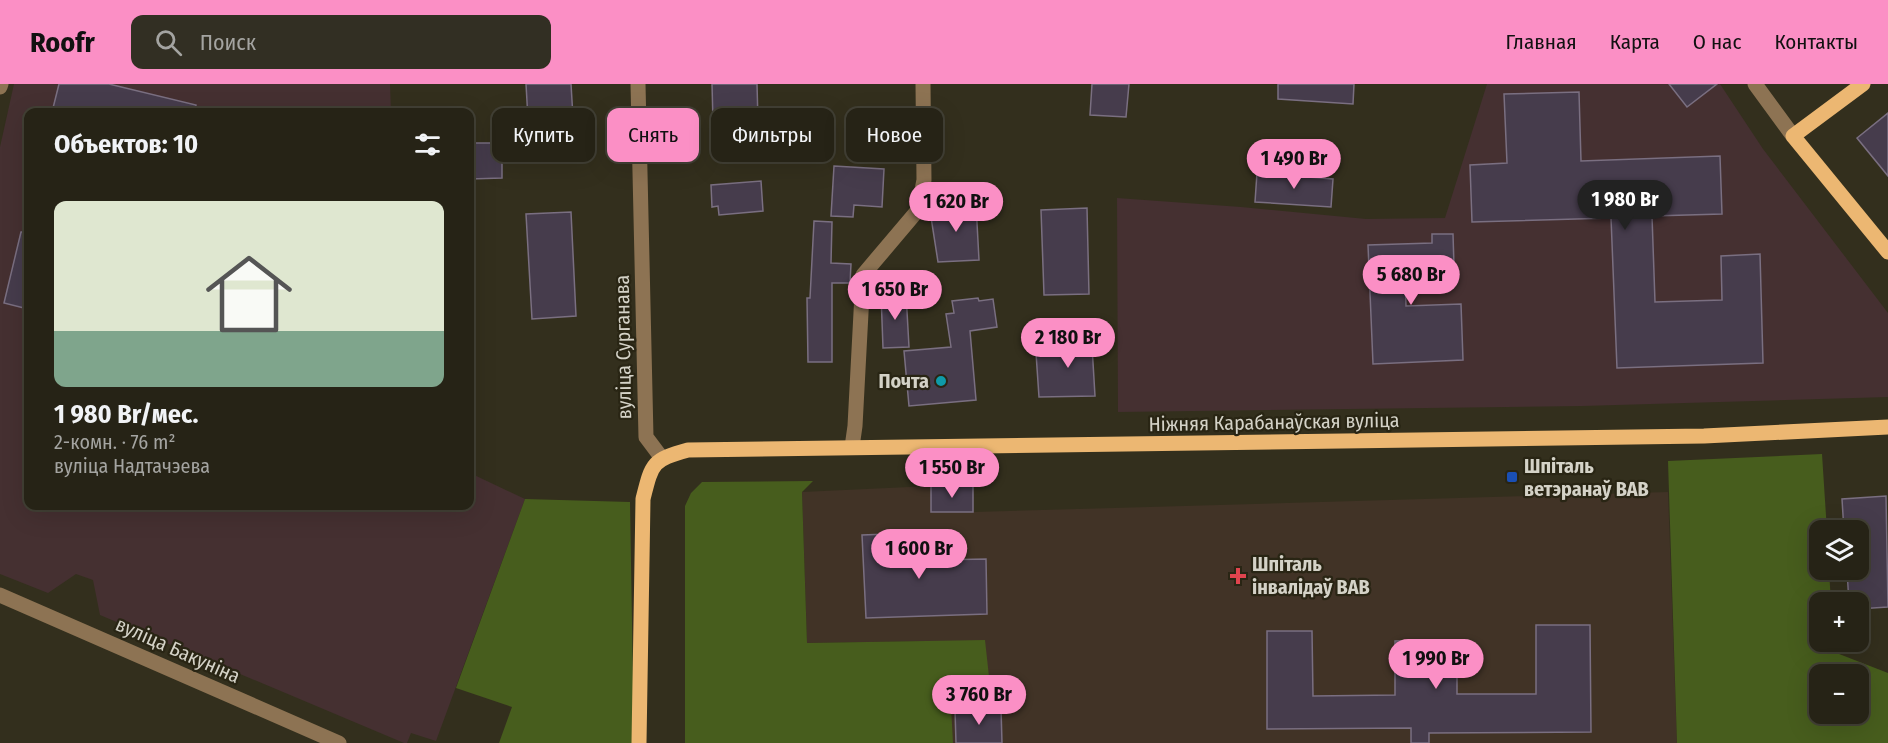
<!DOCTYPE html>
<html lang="ru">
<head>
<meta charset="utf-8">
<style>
  :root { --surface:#262316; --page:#322f23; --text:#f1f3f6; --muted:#a4a4a1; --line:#424035; --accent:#fb8fc5 }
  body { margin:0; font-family:"Fira Sans Condensed",sans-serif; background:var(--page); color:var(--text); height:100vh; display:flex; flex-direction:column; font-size:22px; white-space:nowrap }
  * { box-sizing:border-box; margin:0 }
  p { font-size:20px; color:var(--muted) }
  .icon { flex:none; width:33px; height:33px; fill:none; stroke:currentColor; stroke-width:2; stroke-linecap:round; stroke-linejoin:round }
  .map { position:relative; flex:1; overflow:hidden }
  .drawer { position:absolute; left:24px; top:24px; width:450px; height:402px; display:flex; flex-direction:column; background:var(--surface); border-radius:12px; box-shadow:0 6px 24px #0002,0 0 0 2px var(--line) }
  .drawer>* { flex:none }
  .banner { position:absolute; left:492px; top:24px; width:570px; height:54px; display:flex; gap:12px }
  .fabs { position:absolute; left:1809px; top:436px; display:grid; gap:12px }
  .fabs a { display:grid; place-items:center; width:60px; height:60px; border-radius:12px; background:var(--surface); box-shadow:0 6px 24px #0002,0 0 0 2px var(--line); font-size:30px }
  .price { position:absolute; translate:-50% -51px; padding:0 14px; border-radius:21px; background:var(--accent); color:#111; font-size:20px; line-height:39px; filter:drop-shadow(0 2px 3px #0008) }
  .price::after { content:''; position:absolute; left:50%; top:36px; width:18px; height:14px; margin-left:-9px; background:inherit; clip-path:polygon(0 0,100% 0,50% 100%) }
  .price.on { background:#222; color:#fff }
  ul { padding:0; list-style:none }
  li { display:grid; align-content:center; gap:12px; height:318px; padding:0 30px }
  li+li { border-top:2px solid var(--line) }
  li span { display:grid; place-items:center; height:186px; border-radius:12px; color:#555 }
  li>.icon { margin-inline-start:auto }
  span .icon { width:108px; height:108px; fill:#fffc; stroke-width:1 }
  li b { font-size:26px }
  h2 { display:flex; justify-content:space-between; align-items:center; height:72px; padding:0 30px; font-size:26px }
  .chip { padding:0 21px; border-radius:12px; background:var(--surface); box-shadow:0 6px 24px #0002,0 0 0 2px var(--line); font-size:21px; line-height:54px }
  .chip.on { background:var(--accent); color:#111 }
  header { display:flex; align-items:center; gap:36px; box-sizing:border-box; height:84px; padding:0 30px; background:var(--accent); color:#111 }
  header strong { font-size:28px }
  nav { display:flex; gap:33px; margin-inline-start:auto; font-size:21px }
  .search { width:420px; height:54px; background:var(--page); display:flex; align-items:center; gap:15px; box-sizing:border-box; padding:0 21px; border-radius:12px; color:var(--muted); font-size:22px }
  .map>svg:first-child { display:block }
  .education { fill:#453031 }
  .medical { fill:#413326 }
  .green { fill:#475d1d; fill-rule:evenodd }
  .building { fill:#463c4c; stroke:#7a6f81; stroke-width:1.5 }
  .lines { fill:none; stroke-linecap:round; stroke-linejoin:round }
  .minor { stroke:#8d7353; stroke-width:15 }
  .major { stroke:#ecb772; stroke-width:15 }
  .culture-dot { fill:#0f9aa8; stroke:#292514; stroke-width:2 }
  .transit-dot { fill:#1a4fb4; stroke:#292514; stroke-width:2 }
  .health-dot { fill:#e0444e; stroke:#292514; stroke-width:2 }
  .labels { text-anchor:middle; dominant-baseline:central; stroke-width:4.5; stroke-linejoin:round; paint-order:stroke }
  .street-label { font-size:20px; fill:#d4d2c7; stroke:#292514 }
  .poi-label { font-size:20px; font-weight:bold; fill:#d4d2c7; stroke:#292514; text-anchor:start }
</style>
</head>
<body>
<header>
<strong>Roofr</strong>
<div class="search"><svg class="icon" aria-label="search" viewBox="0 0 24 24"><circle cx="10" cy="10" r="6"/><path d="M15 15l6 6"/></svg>Поиск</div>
<nav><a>Главная</a><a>Карта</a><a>О нас</a><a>Контакты</a></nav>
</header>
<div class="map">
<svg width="1888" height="659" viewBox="0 0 1888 659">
  <rect width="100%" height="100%" fill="#332f1d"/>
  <g class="education">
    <polygon points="14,0 390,0 391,28 28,28 28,422 470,422 470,389 525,415 436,657 411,649 407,659 404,659 100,531 93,496 76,490 48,509 0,490 0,63"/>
    <polygon points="1487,0 1720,0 1763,65 1888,229 1888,313 1582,322 1118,328 1117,114 1241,123 1366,135 1445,134"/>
  </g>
  <polygon class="medical" points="931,402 973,402 974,428 1668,408 1677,659 938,659 936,557 807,559 802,408"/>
  <g class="green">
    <path d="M1822,370L1827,447H1820V486H1829L1831,519H1820V558H1833L1834,568L1888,589V659H1677L1668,377ZM1820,591H1858V630H1820Z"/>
    <polygon points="813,397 802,408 807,559 985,556 992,620 951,622 953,659 685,659 685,422 691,409 702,398"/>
    <polygon points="525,415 630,418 634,659 499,659 512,623 456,604"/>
  </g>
  <g class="building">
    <polygon points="59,0 109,0 196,21 195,28 52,28"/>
    <polygon points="526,0 571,0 573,33 528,35"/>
    <polygon points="712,0 757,0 758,37 713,38"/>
    <polygon points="1092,0 1129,0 1126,33 1090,31"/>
    <polygon points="1278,0 1354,0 1353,20 1278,15"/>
    <polygon points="1669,0 1717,0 1687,23"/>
    <polygon points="1579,8 1581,77 1720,72 1722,130 1652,132 1655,218 1722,216 1721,172 1760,170 1763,279 1617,284 1611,134 1472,138 1470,81 1507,79 1504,10"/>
    <polygon points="1888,29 1888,92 1857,54"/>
    <polygon points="470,59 502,59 502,94 470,95"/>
    <polygon points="834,82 884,85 882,123 854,121 853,133 831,132"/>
    <polygon points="1257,89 1333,95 1331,123 1255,118"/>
    <polygon points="761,97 763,127 719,131 718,122 712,123 711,101"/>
    <polygon points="976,120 979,176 938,178 931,133 934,127 943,121"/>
    <polygon points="1087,124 1089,210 1044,211 1041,126"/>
    <polygon points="571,128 576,232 532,235 526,130"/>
    <polygon points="814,137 832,138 831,179 851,180 850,199 832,199 832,278 808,278 807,214 810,214"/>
    <polygon points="21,148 28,148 28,225 4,219"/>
    <polygon points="1432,150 1453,150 1454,182 1405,184 1406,222 1461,220 1463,276 1373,280 1368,161 1432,159"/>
    <polygon points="906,209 909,263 883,264 881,210"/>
    <polygon points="978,214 979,217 993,215 997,243 970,247 976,316 909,322 904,267 951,263 946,230 954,229 952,217"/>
    <polygon points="1091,245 1095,312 1039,313 1036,269 1070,268 1069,247"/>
    <rect x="931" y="402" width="42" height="26"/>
    <polygon points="1886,412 1888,523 1858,525 1858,519 1849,519 1847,486 1858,486 1858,447 1844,447 1842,415"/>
    <polygon points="915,449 916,468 935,467 936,476 986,475 987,530 866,534 862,451"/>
    <polygon points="1536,541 1590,541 1591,648 1429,649 1429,659 1411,659 1411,644 1267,645 1267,547 1312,547 1313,612 1395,611 1395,557 1457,556 1457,610 1536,610"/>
    <polygon points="1001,624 1002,659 956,659 955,626"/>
  </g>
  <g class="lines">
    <g class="minor">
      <polyline points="638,0 646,353 661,373"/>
      <polyline points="1755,0 1793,52"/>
      <polyline points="0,3 1,0"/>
      <polyline points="852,363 855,342 863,191 918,126 924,96 923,0"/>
      <polyline points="0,511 339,659"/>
    </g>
    <g class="major">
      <polyline points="1863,0 1793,52 1888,168"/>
      <path d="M639,659L643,415C652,379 652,376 688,366L1704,352L1888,343"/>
    </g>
  </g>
  <circle class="culture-dot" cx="941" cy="297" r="6"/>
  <rect class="transit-dot" x="1506" y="387" width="12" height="12" rx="3"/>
  <path class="health-dot" d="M1235 483h6v6h6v6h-6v6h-6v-6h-6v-6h6z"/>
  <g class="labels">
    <g class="street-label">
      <text transform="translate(623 263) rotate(-91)">вуліца Сурганава</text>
      <text transform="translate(1274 338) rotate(-1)">Ніжняя Карабанаўская вуліца</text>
      <text transform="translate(178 566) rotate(24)">вуліца Бакуніна</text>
    </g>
    <g class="poi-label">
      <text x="929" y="297" text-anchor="end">Почта</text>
      <text x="1524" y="382">Шпіталь<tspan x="1524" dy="23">ветэранаў ВАВ</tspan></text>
      <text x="1252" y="480">Шпіталь<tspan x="1252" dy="23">інвалідаў ВАВ</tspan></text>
    </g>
  </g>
</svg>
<div class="fabs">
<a><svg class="icon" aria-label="layers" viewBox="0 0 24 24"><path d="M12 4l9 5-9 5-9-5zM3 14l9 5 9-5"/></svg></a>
<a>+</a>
<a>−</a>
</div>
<b class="price" style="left:1294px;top:106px">1 490 Br</b>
<b class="price on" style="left:1625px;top:147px">1 980 Br</b>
<b class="price" style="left:956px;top:149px">1 620 Br</b>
<b class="price" style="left:1411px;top:222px">5 680 Br</b>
<b class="price" style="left:895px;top:237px">1 650 Br</b>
<b class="price" style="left:1068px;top:285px">2 180 Br</b>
<b class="price" style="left:952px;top:415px">1 550 Br</b>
<b class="price" style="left:919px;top:496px">1 600 Br</b>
<b class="price" style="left:1436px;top:606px">1 990 Br</b>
<b class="price" style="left:979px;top:642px">3 760 Br</b>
<div class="banner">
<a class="chip">Купить</a>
<a class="chip on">Снять</a>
<a class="chip">Фильтры</a>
<a class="chip">Новое</a>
</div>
<section class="drawer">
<h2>Объектов: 10<svg class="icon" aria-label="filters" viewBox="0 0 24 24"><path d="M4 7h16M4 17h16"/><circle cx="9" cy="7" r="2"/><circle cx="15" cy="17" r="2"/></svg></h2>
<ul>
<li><span style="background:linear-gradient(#dfe7d0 70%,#7fa58c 0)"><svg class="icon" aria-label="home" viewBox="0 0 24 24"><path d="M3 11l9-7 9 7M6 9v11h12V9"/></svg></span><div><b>1 980 Br/мес.</b><p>2-комн. · 76 m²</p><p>вуліца Надтачэева</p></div></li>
</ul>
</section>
</div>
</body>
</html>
